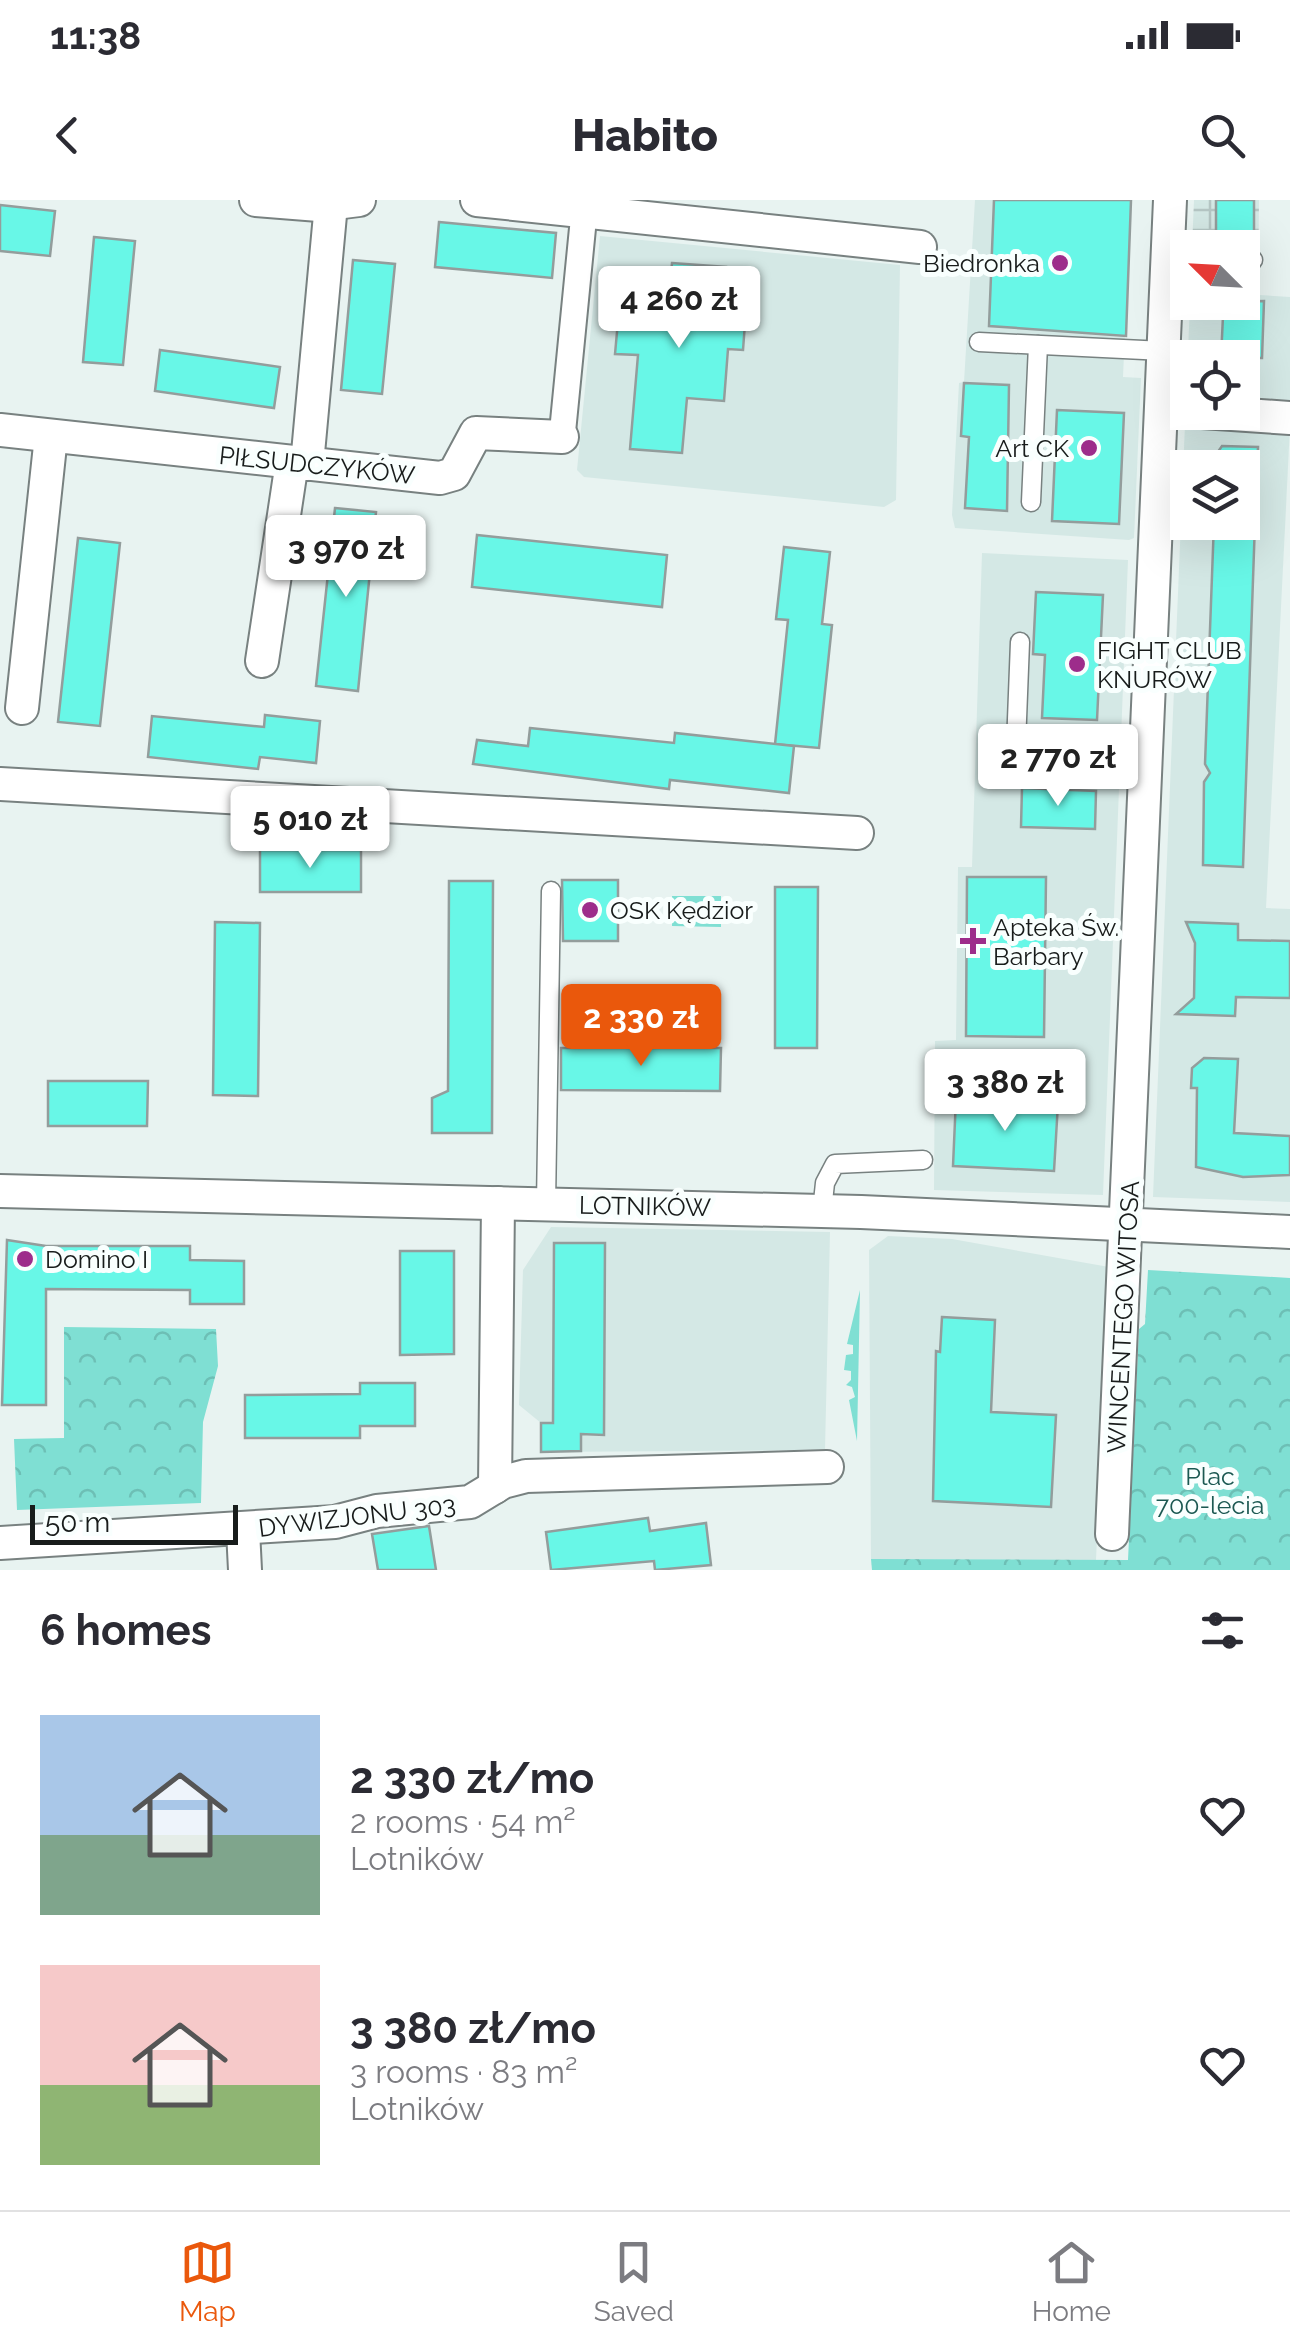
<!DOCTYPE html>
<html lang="en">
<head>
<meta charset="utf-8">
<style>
  :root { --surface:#fff; --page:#f2f2f3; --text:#2b2b33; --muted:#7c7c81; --line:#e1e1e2; --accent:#ea580c }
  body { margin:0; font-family:Raleway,sans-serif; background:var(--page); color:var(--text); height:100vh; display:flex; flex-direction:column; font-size:38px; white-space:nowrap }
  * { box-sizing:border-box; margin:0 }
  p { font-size:32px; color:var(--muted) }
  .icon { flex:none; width:55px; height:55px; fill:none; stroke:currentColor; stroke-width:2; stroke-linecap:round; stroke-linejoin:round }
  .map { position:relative; height:1370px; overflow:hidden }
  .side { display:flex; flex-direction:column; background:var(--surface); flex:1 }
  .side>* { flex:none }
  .needle { width:65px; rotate:294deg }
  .tools { position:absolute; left:1170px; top:30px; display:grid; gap:20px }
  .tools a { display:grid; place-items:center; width:90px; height:90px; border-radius:0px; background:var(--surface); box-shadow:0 10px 40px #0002; font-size:50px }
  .scale { position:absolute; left:30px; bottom:25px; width:208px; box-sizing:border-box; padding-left:10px; border:5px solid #181c1b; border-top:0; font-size:28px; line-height:35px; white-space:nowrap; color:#181c1b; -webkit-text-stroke:8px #f9fffe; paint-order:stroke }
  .price { position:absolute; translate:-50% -85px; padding:0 22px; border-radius:10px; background:#fff; color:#222; font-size:32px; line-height:65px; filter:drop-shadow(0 2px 5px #0008) }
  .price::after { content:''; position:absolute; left:50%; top:60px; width:30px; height:22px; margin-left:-15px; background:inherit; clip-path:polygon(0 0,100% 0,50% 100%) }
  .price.active { background:var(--accent); color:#fff }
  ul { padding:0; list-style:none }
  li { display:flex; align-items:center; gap:30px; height:250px; padding:0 40px }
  li span { display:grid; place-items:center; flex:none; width:280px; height:200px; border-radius:0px; color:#555 }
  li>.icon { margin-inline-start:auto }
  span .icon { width:120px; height:120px; fill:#fffc; stroke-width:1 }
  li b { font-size:42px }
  h2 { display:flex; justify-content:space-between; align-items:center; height:120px; padding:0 40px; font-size:42px }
  .status { display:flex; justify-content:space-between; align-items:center; height:70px; padding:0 50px; background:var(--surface); direction:ltr }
  .status svg { height:28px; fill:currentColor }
  header { display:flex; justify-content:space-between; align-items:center; height:130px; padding:0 40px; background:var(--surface); font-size:45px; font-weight:800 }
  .menu { display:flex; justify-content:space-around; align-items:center; height:140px; border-top:2px solid var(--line); background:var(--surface); font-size:28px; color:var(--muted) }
  .menu a { display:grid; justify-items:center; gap:5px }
  .menu .active { color:var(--accent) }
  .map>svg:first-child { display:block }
  .built { fill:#d4e8e5; fill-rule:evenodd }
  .industrial { fill:url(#industrial-grid) }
  .grass { fill:#7fdfd3 }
  .park { fill:url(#park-crowns) }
  .building { fill:#68f7e7; stroke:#939d9c; stroke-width:2.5 }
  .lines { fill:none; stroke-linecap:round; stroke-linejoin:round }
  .service-casing { stroke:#788180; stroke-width:21 }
  .pedestrian-casing { stroke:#788180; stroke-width:29 }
  .minor-casing { stroke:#788180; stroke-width:36 }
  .service { stroke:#fff; stroke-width:18 }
  .pedestrian { stroke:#fff; stroke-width:25 }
  .minor { stroke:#fff; stroke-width:32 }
  .poi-dot { fill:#9d2d8b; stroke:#f9fffe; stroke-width:4 }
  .labels { text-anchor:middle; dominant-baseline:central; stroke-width:10; stroke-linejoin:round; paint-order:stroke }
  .poi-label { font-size:25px; fill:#181c1b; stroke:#f9fffe; text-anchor:start }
  .street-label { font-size:25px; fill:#181c1b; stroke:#f9fffe }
  .park-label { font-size:25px; fill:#1c5952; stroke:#f9fffe }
</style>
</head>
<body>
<div class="status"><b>11:38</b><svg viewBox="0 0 49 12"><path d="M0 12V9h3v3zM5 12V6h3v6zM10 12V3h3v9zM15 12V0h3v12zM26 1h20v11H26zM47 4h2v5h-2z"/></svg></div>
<header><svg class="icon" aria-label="back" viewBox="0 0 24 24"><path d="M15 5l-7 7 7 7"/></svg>Habito<svg class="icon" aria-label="search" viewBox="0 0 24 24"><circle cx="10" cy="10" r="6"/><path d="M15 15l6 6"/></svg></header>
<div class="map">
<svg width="1290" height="1370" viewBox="0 0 1290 1370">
  <defs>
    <pattern id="industrial-grid" width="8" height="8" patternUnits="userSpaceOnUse" patternTransform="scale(2.5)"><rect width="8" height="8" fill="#d4e8e5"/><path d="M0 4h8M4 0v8" fill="none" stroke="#b5c6c4"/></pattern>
    <pattern id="park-crowns" width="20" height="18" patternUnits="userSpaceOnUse" patternTransform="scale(2.5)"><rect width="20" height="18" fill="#7fdfd3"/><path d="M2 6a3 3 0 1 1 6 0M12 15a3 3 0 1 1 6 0" fill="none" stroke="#6dbfb5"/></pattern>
  </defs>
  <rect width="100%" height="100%" fill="#e8f3f1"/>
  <g class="built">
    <polygon points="975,0 1131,0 1123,177 1141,178 1134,338 1129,340 955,328 952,315 959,183 964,182"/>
    <polygon points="600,36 900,65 896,300 884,307 584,277 577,270"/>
    <path d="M1243,94L1290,97V227L1266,708L1290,709V1002L1153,997L1190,103L1242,102ZM1188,158H1242V212H1188ZM1188,268H1242V322H1188Z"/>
    <polygon points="982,353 1128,360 1103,995 934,990 935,841 956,840 958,667 972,667"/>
    <polygon points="551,1027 830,1032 825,1250 541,1252 541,1223 519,1205 523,1070"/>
    <polygon points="888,1036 952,1039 1109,1067 1096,1360 871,1359 869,1050"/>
  </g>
  <polygon class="industrial" points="1194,0 1259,0 1258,95 1243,94 1242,48 1192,48"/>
  <g class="grass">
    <polygon points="672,696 721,696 721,727 672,726"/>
    <polygon points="860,1090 857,1241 849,1200 855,1197 852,1187 846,1185 851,1180 851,1171 844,1170 846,1155 853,1154 853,1145 847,1144"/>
  </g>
  <g class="park">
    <polygon points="1148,1070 1290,1078 1290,1370 872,1370 871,1359 1128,1360 1139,1129 1145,1124"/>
    <polygon points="64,1127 216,1129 218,1166 203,1222 201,1303 17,1310 14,1239 64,1238"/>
  </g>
  <g class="building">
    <polygon points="994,0 1131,0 1126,136 989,126"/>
    <rect x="1216" y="0" width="38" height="42"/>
    <polygon points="0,5 55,11 50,56 0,51"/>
    <polygon points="439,22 556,33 552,78 435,67"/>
    <polygon points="94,37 135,41 123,165 83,162"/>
    <polygon points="353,60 395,64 382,194 341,190"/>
    <polygon points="672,63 726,67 723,95 747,96 743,150 728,149 724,201 687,198 682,253 630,249 638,155 615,154 620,99 668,103"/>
    <polygon points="1264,101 1262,158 1221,158 1223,116 1217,102"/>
    <polygon points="160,150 280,167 274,208 155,191"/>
    <polygon points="964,183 1009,185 1007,311 965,308 969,237 961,236"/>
    <polygon points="1057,210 1124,213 1119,324 1052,321"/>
    <polygon points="1222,246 1258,247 1257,268 1222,268 1215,256"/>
    <polygon points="335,308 376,312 358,491 316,486"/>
    <polygon points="1214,322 1255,322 1243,667 1203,665 1204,582 1210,573 1205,564"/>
    <polygon points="477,335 667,355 662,407 472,387"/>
    <polygon points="78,338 120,343 100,526 58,522"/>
    <polygon points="784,347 830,352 822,424 832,425 819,548 775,544 788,420 776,419"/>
    <polygon points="1036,392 1103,395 1097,520 1042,518 1045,455 1033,454"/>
    <polygon points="265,515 320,521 316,563 260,557 258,569 148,557 152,516 264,527"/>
    <polygon points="530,528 674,543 675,533 794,546 789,593 670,580 669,589 473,564 477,540 528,546"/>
    <polygon points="1022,588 1096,591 1095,629 1021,627"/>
    <rect x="260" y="650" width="101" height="42"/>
    <polygon points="967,677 1046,677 1044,837 966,836"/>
    <polygon points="562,680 618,680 618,741 563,741"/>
    <polygon points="449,681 493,681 492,933 432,933 432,898 448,891"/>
    <polygon points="775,687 818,687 817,848 775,848"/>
    <polygon points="215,722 260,723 258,896 213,895"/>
    <polygon points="1186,722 1238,724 1238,740 1290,741 1290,798 1236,797 1235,816 1176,814 1194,798 1195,743"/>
    <polygon points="561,848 721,848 720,891 561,890"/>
    <polygon points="1204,858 1238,859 1234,933 1290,936 1290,975 1243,977 1196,967 1197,888 1191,888 1192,868"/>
    <polygon points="48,881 148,881 147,926 48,926"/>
    <polygon points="956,898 1058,903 1054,971 953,966"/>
    <polygon points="7,1040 46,1046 190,1046 190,1060 244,1061 244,1104 190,1104 190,1090 46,1089 46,1205 2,1205"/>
    <polygon points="554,1043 605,1043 604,1235 581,1234 581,1251 541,1252 541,1223 553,1223"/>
    <polygon points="400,1051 454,1051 454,1154 400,1155"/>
    <polygon points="942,1117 995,1120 991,1212 1056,1215 1051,1307 933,1301 936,1151 940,1152"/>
    <polygon points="360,1183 415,1183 415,1226 360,1226 360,1238 245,1238 245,1195 360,1194"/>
    <polygon points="648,1318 650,1331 706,1323 711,1365 655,1370 654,1361 551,1370 546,1332"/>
    <polygon points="429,1326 436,1370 378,1370 372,1334"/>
  </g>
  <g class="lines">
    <defs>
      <g id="service">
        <polyline points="1242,60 1253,60"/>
        <polyline points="979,142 1164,151"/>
        <polyline points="1031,302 1038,145"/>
        <polyline points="1020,442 1016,545 1147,551"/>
        <polyline points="546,1004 551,691"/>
        <polyline points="822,1011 825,983 835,964 923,960"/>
      </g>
      <polyline id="pedestrian" points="562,237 584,13"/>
      <g id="minor">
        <polyline points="256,0 319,5 359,0"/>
        <polyline points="477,0 920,47"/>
        <polyline points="1202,212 1290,218"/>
        <polyline points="0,230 440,278 454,274 476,233 562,237"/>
        <polyline points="307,264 331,4"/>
        <polyline points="262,461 292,262"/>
        <polyline points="22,508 51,236"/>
        <polyline points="0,584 857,633"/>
        <polyline points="0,991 861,1012 1290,1032"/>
        <polyline points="495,1287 498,1003"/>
        <polyline points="243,1330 245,1370"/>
        <polyline points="1112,1334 1170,0"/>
        <polyline points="0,1343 335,1322 377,1311 470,1302 503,1282 526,1276 827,1267"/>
      </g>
    </defs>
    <use href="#service" class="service-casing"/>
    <use href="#pedestrian" class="pedestrian-casing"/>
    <use href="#minor" class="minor-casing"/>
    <use href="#service" class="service"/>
    <use href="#pedestrian" class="pedestrian"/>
    <use href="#minor" class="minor"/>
  </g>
  <g class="poi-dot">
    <circle cx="1060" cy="63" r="10"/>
    <circle cx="1089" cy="248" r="10"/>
    <circle cx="1077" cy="464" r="10"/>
    <circle cx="590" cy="710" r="10"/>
    <path d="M968 726h10v10h10v10h-10v10h-10v-10h-10v-10h10z"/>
    <circle cx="25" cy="1059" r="10"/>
  </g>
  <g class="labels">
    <g class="poi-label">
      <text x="1040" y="63" text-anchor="end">Biedronka</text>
      <text x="1069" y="248" text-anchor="end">Art CK</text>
      <text x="1097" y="450">FIGHT CLUB<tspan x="1097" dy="29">KNURÓW</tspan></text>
      <text x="610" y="710">OSK Kędzior</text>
      <text x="993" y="727">Apteka Św.<tspan x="993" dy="29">Barbary</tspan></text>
      <text x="45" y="1059">Domino I</text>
    </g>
    <g class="street-label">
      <text transform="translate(317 265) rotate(6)">PIŁSUDCZYKÓW</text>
      <text transform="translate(645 1006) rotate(1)">LOTNIKÓW</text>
      <text transform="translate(1123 1117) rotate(-87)">WINCENTEGO WITOSA</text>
      <text transform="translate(357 1316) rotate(-7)">DYWIZJONU 303</text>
    </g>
    <g class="park-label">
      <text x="1210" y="1276">Plac<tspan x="1210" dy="29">700-lecia</tspan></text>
    </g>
  </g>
</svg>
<div class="tools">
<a><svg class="needle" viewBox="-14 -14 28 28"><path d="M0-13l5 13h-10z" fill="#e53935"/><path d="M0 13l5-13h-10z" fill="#7c7c81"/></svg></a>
<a><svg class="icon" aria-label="locate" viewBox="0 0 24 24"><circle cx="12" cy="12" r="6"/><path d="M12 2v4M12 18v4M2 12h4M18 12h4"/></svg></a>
<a><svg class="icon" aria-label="layers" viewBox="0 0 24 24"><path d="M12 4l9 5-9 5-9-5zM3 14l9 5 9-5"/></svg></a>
</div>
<div class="scale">50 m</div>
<b class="price" style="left:679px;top:151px">4 260 zł</b>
<b class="price" style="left:346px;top:400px">3 970 zł</b>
<b class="price" style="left:1058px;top:609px">2 770 zł</b>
<b class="price" style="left:310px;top:671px">5 010 zł</b>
<b class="price active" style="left:641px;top:869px">2 330 zł</b>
<b class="price" style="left:1005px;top:934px">3 380 zł</b>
</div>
<section class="side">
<h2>6 homes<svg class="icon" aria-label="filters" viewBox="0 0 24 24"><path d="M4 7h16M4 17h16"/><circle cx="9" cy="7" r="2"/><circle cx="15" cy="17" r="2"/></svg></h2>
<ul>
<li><span style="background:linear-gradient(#a9c7e8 60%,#7fa58c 0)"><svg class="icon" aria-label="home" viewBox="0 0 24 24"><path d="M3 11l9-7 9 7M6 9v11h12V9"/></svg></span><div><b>2 330 zł/mo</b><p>2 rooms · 54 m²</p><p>Lotników</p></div><svg class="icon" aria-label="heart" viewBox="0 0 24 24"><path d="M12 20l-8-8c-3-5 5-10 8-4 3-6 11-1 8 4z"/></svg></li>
<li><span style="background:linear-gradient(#f6c9c9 60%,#8fb573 0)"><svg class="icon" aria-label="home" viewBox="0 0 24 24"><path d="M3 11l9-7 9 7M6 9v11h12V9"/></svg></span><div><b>3 380 zł/mo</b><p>3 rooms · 83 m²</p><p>Lotników</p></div><svg class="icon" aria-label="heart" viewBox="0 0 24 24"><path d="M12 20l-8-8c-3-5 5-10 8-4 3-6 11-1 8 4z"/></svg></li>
</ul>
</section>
<nav class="menu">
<a class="active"><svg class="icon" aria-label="map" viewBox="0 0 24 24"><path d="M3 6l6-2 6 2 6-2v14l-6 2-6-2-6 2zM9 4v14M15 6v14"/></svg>Map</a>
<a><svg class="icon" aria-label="saved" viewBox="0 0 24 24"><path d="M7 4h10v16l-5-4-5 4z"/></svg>Saved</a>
<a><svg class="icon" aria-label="home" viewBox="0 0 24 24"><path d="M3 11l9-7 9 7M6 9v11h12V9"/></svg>Home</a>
</nav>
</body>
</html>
